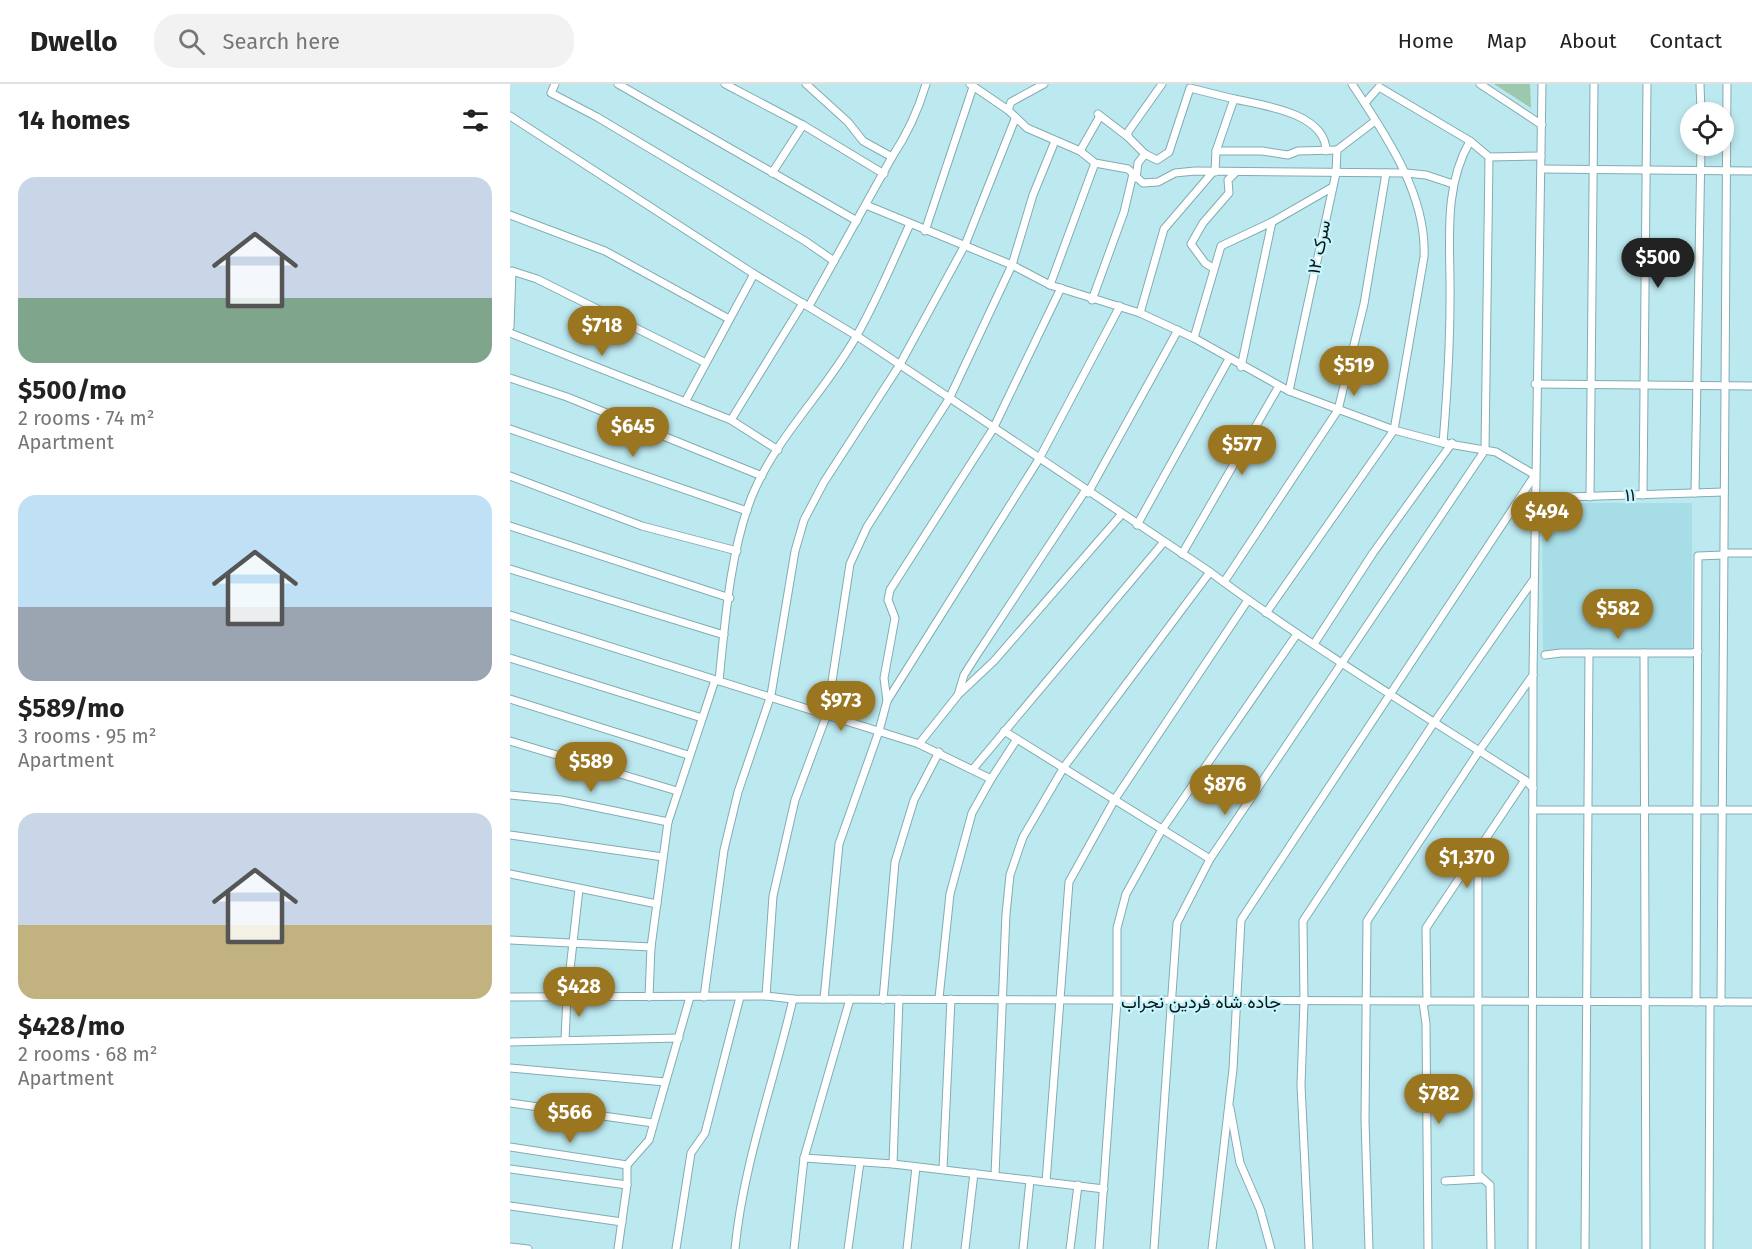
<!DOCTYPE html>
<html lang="en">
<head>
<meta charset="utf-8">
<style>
  :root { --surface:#fff; --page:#f2f2f2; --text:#222; --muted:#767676; --line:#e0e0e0; --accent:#9b7621 }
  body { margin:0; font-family:"Fira Sans",Vazirmatn,sans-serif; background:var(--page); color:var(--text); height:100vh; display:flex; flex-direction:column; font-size:22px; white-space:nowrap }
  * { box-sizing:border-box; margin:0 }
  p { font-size:20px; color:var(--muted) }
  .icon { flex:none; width:33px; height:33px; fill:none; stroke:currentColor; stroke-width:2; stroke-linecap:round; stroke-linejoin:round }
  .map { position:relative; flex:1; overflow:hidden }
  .side { display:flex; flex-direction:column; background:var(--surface); width:510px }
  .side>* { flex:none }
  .controls { position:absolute; left:1170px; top:18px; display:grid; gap:12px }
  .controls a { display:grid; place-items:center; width:54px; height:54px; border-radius:50%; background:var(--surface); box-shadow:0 3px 9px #0003; font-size:30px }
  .price { position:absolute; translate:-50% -51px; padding:0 14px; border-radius:21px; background:var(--accent); color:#fff; font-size:20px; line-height:39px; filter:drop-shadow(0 2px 3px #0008) }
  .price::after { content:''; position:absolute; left:50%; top:36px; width:18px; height:14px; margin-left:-9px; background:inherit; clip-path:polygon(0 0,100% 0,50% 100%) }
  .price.current { background:#222; color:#fff }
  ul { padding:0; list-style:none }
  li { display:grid; align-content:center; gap:12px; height:318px; padding:0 18px }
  li span { display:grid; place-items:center; height:186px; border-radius:18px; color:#555 }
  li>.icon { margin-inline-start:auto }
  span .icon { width:108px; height:108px; fill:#fffc; stroke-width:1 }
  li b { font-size:26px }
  h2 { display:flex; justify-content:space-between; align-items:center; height:72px; padding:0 18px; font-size:26px }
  header { display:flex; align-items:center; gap:36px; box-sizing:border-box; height:84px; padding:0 30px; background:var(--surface); border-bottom:2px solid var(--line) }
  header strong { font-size:28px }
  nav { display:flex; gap:33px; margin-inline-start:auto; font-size:21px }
  .search { width:420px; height:54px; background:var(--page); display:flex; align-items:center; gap:15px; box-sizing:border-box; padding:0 21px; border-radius:24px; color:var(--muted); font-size:22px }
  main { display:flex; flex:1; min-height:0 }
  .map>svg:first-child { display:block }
  .built { fill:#a7dde6 }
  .green { fill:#9cc8ae }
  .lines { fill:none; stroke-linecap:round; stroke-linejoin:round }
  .minor-casing { stroke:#82acb3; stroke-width:9 }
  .minor { stroke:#fff; stroke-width:7 }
  .labels { text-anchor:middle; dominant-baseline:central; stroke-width:4.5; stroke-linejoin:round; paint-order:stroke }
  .street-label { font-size:18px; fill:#06171a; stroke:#c8f5fc }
</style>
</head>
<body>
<header>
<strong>Dwello</strong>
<div class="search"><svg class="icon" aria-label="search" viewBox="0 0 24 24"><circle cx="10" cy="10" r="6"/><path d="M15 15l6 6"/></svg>Search here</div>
<nav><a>Home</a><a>Map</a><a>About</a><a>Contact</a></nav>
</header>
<main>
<section class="side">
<h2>14 homes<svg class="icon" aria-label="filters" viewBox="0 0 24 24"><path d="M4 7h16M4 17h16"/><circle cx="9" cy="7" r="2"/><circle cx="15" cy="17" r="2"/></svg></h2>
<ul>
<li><span style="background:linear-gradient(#c9d6e8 65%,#7fa58c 0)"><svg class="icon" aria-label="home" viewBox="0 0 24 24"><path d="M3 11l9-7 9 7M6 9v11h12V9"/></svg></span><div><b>$500/mo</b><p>2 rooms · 74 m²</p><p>Apartment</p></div></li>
<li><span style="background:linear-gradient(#bfe0f5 60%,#9aa5b1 0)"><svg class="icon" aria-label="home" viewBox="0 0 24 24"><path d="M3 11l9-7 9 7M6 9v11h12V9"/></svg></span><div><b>$589/mo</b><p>3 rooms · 95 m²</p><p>Apartment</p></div></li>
<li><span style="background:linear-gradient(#c9d6e8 60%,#c2b280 0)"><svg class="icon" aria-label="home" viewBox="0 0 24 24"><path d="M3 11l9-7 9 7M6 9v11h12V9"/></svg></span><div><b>$428/mo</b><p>2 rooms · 68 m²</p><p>Apartment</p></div></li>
</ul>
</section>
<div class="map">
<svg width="1242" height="1165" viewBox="0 0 1242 1165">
  <rect width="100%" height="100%" fill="#bce8ef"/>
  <polygon class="built" points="1032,419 1182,419 1182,569 1033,569"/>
  <polygon class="green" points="984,0 1020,0 1021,24"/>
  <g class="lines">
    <defs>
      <g id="minor">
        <polyline points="45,0 41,9 87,33 295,157 324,177"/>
        <polyline points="108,0 347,137"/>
        <polyline points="215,0 293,41 262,89"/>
        <polyline points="296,0 338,38 353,57 382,73"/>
        <polyline points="460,0 498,26 517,44 570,67 585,79 618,85 633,99 648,98 665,89 685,87 896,89 916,91 943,100"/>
        <polyline points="970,0 1032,41"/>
        <polyline points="1190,0 1191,28"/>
        <polyline points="855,19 869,3 960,57 979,73 1031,72"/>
        <polyline points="498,26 501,18 534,0"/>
        <polyline points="588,30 618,53"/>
        <path d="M0,32L244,190L347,252L700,488C801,563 909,628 1015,696L1023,704"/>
        <polyline points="293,41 374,90"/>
        <polyline points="570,67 590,32"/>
        <path d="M706,67L724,15C752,21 816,29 816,67"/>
        <polyline points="635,70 618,53 618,48 652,0"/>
        <polyline points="1031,85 1242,87"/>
        <polyline points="705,88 706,67 752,67 778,71 788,67 827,66"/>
        <polyline points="626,94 628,79 635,70 647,76 659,68 680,4 724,15"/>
        <polyline points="356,121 502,181 540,201 630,229 684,254 779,307 884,346 933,359 986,368 1025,391 731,836 723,985 702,1165"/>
        <polyline points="0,131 95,167 219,235"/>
        <polyline points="415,147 463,3"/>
        <polyline points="703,184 695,179 681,160 693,139 719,109 718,96 726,88"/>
        <polyline points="540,201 585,79"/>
        <polyline points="582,216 614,128 623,90"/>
        <path d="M299,222L382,73C398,49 408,27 416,0"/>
        <polyline points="630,229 654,145 702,89"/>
        <polyline points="0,243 2,187 27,195 194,278"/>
        <polyline points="0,249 221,336 268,366"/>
        <polyline points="684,254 711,162 762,138 821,104"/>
        <polyline points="731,283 762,138"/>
        <polyline points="0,294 57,313 252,392"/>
        <polyline points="1025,300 1242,302"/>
        <polyline points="779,307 826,89 827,66 865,37"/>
        <polyline points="175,318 244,190"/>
        <polyline points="221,336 293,219"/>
        <polyline points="0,345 237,427"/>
        <path d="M933,359C937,311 940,263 940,215C941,161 932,106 960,57"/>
        <polyline points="0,392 132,442 227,467"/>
        <polyline points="578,409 668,246"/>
        <polyline points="1185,409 1191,62"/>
        <polyline points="1133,411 1137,0"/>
        <polyline points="1080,413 1084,0"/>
        <polyline points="1026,414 1214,408"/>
        <polyline points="627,441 719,275"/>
        <polyline points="0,442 220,514"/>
        <polyline points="1214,469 1242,469"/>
        <polyline points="672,470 769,302"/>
        <polyline points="0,485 214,551"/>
        <polyline points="714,498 828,326 854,220 876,89"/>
        <path d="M756,529L884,346L914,173C917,110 875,50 842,0"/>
        <polyline points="0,531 409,660 481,695 462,729 440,810 429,914"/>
        <polyline points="804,560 863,469 942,359"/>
        <polyline points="1134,569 1136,1165"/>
        <polyline points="1035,571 1051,569 1182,569 1188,567"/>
        <polyline points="0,574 192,634"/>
        <path d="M209,597C215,538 220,467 242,412C266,353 316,307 347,251C367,216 383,177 400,140"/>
        <polyline points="450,609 484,577 611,431"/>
        <polyline points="0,615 178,671"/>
        <polyline points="377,617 374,594 385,534 378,516 380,506 483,345 551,204"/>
        <polyline points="494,647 700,775"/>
        <polyline points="0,657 167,707"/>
        <polyline points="409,660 448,611 454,591 466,572 575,407"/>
        <polyline points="463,685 653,459"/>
        <polyline points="481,695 507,655"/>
        <polyline points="0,711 51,716 158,738"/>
        <polyline points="1023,726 1242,726"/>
        <polyline points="0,751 153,773"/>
        <polyline points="968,767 968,1090 980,1101 981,1165"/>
        <polyline points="0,790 147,820"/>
        <polyline points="0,856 141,863"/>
        <polyline points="256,912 263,812 285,716 317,630 340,480 357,443 439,315 502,181 523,111 545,57"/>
        <polyline points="0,913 256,912 283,915 1242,918"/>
        <polyline points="139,913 141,863 158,738 205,596"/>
        <polyline points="194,913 214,766 228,708 261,611 285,467 294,436 314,398 389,282 455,161 505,35"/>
        <polyline points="314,915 329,760 369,647 377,617 529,375 610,222"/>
        <polyline points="373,916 385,778 404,716 429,668"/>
        <polyline points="913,918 916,940 918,1165"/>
        <polyline points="917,918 916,844 1015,696"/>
        <polyline points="1186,918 1188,472 1214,471"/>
        <polyline points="1211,918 1217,0"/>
        <polyline points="55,956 57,912 69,805"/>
        <polyline points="0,958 169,954"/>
        <polyline points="0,984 155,998"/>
        <polyline points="0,1019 143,1039"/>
        <polyline points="720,1024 730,1079 750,1125 761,1165"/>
        <polyline points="0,1063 117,1081"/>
        <polyline points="294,1074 383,1080 594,1105"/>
        <polyline points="383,1080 389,915"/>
        <polyline points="0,1085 117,1101"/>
        <polyline points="433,1085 441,915"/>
        <polyline points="485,1091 496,830 500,791 513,753 554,683 700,488"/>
        <polyline points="935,1097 971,1095"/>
        <polyline points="536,1098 559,798 605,715 738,516"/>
        <polyline points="0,1122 112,1138"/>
        <polyline points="0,1163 18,1165"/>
        <polyline points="108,1165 117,1101 117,1081 139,1056 180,913"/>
        <polyline points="166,1165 181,1069 195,1049 230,913"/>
        <path d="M225,1165C233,1080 264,998 283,915"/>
        <polyline points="284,1165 294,1074 340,915"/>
        <polyline points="338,1165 350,1078"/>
        <polyline points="397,1165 406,1083"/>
        <polyline points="455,1165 464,1089"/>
        <polyline points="513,1165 520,1096"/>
        <polyline points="560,1165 568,1101"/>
        <polyline points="589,1165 607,917 607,844 616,810 651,747 787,550"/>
        <polyline points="644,1165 667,839 700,775 975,366 979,73"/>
        <polyline points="799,1165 791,1001 794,918 793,837 923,640 1024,495"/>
        <polyline points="859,1165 855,1036 857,837 969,667 1023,591"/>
        <polyline points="1022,1165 1023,591 1032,0"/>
        <polyline points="1075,1165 1079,569"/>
        <polyline points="1199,1165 1200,918"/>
      </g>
    </defs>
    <use href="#minor" class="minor-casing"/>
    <use href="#minor" class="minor"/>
  </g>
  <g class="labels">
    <g class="street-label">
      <text transform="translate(809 163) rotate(-78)">سرک ۱۲</text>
      <text transform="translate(1120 411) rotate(-2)">۱۱</text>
      <text x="691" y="918">جاده شاه فردین نجراب</text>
    </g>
  </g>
</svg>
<div class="controls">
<a><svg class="icon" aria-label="locate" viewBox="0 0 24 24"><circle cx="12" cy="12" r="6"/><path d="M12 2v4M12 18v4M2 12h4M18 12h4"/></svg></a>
</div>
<b class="price current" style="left:1148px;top:205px">$500</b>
<b class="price" style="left:92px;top:273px">$718</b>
<b class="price" style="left:844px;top:313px">$519</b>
<b class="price" style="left:123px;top:374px">$645</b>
<b class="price" style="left:732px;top:392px">$577</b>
<b class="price" style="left:1037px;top:459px">$494</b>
<b class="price" style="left:1108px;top:556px">$582</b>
<b class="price" style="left:331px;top:648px">$973</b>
<b class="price" style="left:81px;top:709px">$589</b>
<b class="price" style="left:715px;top:732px">$876</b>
<b class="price" style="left:957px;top:805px">$1,370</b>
<b class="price" style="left:69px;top:934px">$428</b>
<b class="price" style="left:929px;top:1041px">$782</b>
<b class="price" style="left:60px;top:1060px">$566</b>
</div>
</main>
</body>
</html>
